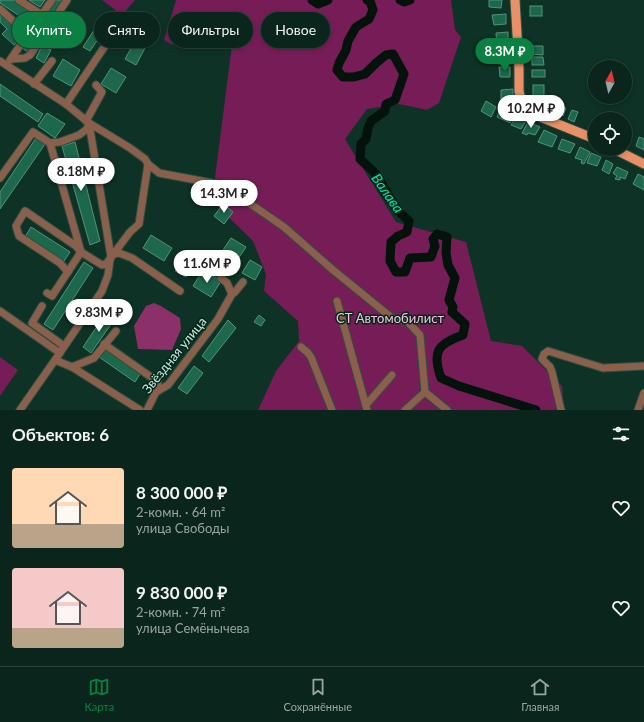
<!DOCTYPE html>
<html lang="ru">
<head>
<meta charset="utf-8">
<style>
  :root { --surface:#0a261c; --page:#183229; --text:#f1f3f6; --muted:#99a5a3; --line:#2a433b; --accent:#0b8043 }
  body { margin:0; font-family:Lato,sans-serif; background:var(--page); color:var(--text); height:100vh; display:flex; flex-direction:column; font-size:15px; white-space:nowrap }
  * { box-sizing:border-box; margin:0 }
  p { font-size:13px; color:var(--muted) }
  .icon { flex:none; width:22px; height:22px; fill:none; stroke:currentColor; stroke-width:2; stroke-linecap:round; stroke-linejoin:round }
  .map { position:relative; height:410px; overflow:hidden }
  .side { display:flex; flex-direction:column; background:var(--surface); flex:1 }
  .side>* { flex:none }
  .banner { position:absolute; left:12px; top:12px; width:400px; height:36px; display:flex; gap:8px }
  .needle { width:26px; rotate:8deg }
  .controls { position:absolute; left:588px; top:60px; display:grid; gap:8px }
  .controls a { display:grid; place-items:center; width:44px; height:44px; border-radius:50%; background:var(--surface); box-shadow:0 2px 6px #0003,0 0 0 1px var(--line); font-size:20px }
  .price { position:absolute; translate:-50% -34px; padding:0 9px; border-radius:14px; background:#fff; color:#222; font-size:13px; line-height:26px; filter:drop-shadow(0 1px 2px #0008) }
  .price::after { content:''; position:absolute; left:50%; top:24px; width:12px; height:9px; margin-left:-6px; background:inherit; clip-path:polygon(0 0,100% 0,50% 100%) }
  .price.active { background:var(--accent); color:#fff }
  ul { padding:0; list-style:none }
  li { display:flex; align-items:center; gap:12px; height:100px; padding:0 12px }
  li span { display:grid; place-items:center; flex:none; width:112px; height:80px; border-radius:4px; color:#555 }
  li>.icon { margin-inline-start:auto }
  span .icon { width:48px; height:48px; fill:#fffc; stroke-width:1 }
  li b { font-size:17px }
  h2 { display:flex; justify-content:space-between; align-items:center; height:48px; padding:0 12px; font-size:17px }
  .pill { padding:0 14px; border-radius:18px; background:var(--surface); box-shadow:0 2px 6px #0003,0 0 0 1px var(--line); font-size:14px; line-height:36px }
  .pill.active { background:var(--accent); color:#fff }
  .menu { display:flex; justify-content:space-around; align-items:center; height:56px; border-top:1px solid var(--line); background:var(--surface); font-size:11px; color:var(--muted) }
  .menu a { display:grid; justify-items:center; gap:2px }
  .menu .active { color:var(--accent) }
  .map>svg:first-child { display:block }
  .green { fill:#761d57 }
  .forest { fill:#8b3069 }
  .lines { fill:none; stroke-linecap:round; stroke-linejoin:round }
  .river { stroke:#03130c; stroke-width:9 }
  .building { fill:#1d674c; stroke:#519378 }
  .minor-casing { stroke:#2c5042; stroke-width:9 }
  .major-casing { stroke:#2c5042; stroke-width:11 }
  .minor { stroke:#8a5f4c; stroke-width:7 }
  .major { stroke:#e89169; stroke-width:9 }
  .labels { text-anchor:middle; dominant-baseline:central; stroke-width:3; stroke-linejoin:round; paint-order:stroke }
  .park-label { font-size:13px; fill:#f6c3de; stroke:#03281b }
  .street-label { font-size:13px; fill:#caebdb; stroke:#03281b }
  .water-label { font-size:14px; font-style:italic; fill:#07e3a6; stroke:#03281b }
</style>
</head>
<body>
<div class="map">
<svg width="644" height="410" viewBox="0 0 644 410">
  <rect width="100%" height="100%" fill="#0e3225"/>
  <g class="green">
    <polygon points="102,0 135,0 122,15"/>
    <polygon points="176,0 451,0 455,30 461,37 439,103 427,110 399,104 367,109 345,139 396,222 466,242 491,341 522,346 562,386 564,410 258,410 276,371 299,341 298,321 264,291 266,274 253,241 212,201 233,37 233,18 220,16 219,29 195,26 183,30 172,45 164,40"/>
    <polygon points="0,357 18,370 0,396"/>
  </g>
  <polygon class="forest" points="154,303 161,306 180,318 181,329 172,350 138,349 134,326 146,306"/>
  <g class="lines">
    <g class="river">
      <polyline points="312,0 318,4 328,0"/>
      <path d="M367,0L370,1L373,10L369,19L356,27L348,41L346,50L339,63L337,70L343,77H354L365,74L376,63L386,55L393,54L404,74L395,100L386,104L385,111L371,121L368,128L366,139L361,144L360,159L377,175L397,210L409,221L407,232L398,236L391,242L390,261L396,272H405L410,258L431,257L435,246L433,239L437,234L447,237L446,253L448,265L455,278L449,300L453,307L452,312L465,324L463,335C437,344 432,352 441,378L459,386L536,410"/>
      <polyline points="400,0 404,2 410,0"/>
    </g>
  </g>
  <g class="building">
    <polygon points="0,0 14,0 35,15 30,23 0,3"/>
    <polygon points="29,0 45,0 40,7"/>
    <polygon points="54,0 63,0 28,52 22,48"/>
    <polygon points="489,0 502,0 501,8 489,7"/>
    <rect x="530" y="6" width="12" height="10"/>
    <polygon points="0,14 23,35 14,45 2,34 7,29 0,22"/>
    <polygon points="506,14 506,24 494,25 492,15"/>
    <polygon points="100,21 107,26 90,51 83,47"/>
    <polygon points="508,32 508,46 497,47 496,33"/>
    <polygon points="134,43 145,48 136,65 125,59"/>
    <polygon points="42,46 51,50 44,63 36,58"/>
    <polygon points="531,46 543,46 543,55 531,54"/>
    <polygon points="508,52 507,63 498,64 497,58 500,59 500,53"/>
    <polygon points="532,57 543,57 544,65 532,65"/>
    <polygon points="63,59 80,70 71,86 53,76"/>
    <polygon points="499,67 510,67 510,77 500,77"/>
    <polygon points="111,68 126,77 116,93 101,84"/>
    <rect x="532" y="70" width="13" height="7"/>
    <polygon points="0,84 43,114 38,122 0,96"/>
    <rect x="533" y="85" width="11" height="11"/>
    <polygon points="513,89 513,100 501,100 501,90"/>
    <polygon points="538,98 548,99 547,109 537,108"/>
    <polygon points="486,101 496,107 491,117 481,111"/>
    <polygon points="556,105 566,108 563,116 553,112"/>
    <polygon points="500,109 514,114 510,123 497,117"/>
    <polygon points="572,110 578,112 574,122 568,119"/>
    <polygon points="47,113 65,124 55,138 38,126"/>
    <polygon points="516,116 526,121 521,129 511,125"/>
    <polygon points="528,122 540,127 535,135 528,133 527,135 522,133"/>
    <polygon points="544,130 557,136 552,147 538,142"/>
    <polygon points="639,137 644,139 644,150 636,146"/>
    <polygon points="36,138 45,144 0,209 0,192"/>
    <polygon points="562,139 575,144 570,153 558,149"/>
    <polygon points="75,142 100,241 90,245 62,146"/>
    <polygon points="580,147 590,152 584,164 581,163 582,160 575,158"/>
    <polygon points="591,153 601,157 597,166 587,163"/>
    <polygon points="606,160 613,164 609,174 602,170"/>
    <polygon points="617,167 628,172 625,179 620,177 620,180 615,179 617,176 613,173"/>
    <polygon points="638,174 644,177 644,190 633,184"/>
    <polygon points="223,204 233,212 224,224 214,216"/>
    <polygon points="31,227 70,252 64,261 25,237"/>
    <polygon points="151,235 172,248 164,261 143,248"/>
    <polygon points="231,238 246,247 238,259 223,250"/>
    <polygon points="183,258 194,264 186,277 175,271"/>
    <polygon points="250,260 262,267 255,280 242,273"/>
    <polygon points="84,262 93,268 53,330 44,324"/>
    <polygon points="203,270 221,281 211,297 193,286"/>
    <polygon points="106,313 114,320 91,353 83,347"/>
    <polygon points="259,315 265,320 261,326 254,322"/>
    <polygon points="228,320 236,328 209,362 202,356"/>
    <polygon points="106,350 140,374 135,382 99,357"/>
    <polygon points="194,366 203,373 187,394 178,388"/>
  </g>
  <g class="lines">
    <defs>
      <g id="minor">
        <polyline points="19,0 42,15"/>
        <polyline points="0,9 28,34"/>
        <polyline points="12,59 25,58 30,55 67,0"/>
        <polyline points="10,60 52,0"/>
        <polyline points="0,61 66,104 89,123 130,148 145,159 148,164 159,173 223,185 284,227 333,270 392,318 407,321 420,335 425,392 447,410"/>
        <polyline points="34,84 52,61"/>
        <polyline points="66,104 113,34 110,28"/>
        <polyline points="86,121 102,92 96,85"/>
        <polyline points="89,123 111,257"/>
        <polyline points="0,178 33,132 50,143 60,142 79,135 87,129 89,123"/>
        <polyline points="114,254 119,253 132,258 180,291"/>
        <polyline points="68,272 60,263 19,236 16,226 25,211 76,246 81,252 102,265 106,264 130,232 139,224 148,164"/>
        <polyline points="221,278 227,283 232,294"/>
        <polyline points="47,293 52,296 81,252 50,143"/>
        <polyline points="337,301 367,410"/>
        <polyline points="42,306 32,323 64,346"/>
        <polyline points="0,311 60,353"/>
        <polyline points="104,344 158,382 156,392"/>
        <polyline points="301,347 307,352 311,357 332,410"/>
        <polyline points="55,360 72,367 140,410"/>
        <polyline points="72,367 94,358 116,331"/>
        <polyline points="366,405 392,375"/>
        <polyline points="20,410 55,360 102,291 108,275 110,260"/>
        <polyline points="147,410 156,392 168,385 218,319 232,294 235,292 243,282"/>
        <polyline points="405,410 425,392"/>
        <polyline points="561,410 552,372 550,367 542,359 544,354 548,351 603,368 644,366"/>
        <polyline points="638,410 644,393"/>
      </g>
      <g id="major">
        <polyline points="515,0 519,68 519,91 521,100 525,108 533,114 595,139"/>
        <polyline points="614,149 644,164"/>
      </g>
    </defs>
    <use href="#minor" class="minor-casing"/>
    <use href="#major" class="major-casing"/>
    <use href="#minor" class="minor"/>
    <use href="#major" class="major"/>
  </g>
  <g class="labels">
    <g class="park-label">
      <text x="390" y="318">СТ Автомобилист</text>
    </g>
    <g class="street-label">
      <text transform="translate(174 355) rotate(-51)">Звёздная улица</text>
    </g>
    <g class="water-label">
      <text transform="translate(388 193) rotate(55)">Валава</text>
    </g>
  </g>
</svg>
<div class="controls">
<a><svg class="needle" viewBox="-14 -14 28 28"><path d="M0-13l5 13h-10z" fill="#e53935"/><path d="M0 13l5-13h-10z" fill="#99a5a3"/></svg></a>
<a><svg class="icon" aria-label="locate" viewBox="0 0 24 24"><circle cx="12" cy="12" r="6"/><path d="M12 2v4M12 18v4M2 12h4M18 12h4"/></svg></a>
</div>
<b class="price active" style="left:505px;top:72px">8.3M ₽</b>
<b class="price" style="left:531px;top:129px">10.2M ₽</b>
<b class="price" style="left:81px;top:192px">8.18M ₽</b>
<b class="price" style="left:224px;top:214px">14.3M ₽</b>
<b class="price" style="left:207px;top:284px">11.6M ₽</b>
<b class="price" style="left:99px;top:333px">9.83M ₽</b>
<div class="banner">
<a class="pill active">Купить</a>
<a class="pill">Снять</a>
<a class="pill">Фильтры</a>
<a class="pill">Новое</a>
</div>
</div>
<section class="side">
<h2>Объектов: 6<svg class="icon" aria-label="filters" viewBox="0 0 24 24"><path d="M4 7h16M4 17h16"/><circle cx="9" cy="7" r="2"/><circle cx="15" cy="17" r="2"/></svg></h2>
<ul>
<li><span style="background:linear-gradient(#ffd9b3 70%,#b9a48a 0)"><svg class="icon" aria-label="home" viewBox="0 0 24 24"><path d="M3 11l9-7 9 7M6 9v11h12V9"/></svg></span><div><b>8 300 000 ₽</b><p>2-комн. · 64 m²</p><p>улица Свободы</p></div><svg class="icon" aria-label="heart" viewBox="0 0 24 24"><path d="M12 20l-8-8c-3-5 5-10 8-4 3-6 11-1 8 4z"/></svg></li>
<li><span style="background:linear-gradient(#f6c9c9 75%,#b9a48a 0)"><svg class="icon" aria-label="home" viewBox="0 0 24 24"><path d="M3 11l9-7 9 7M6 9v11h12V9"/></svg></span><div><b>9 830 000 ₽</b><p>2-комн. · 74 m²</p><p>улица Семёнычева</p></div><svg class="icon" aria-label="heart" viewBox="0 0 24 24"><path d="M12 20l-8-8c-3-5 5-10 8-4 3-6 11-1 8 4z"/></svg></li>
</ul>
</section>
<nav class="menu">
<a class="active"><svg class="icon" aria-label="map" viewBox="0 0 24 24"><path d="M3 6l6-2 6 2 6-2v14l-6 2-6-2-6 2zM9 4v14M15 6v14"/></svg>Карта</a>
<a><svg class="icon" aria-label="saved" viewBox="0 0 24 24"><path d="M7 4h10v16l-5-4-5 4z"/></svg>Сохранённые</a>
<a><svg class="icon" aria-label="home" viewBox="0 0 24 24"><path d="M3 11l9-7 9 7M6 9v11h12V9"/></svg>Главная</a>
</nav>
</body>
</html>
